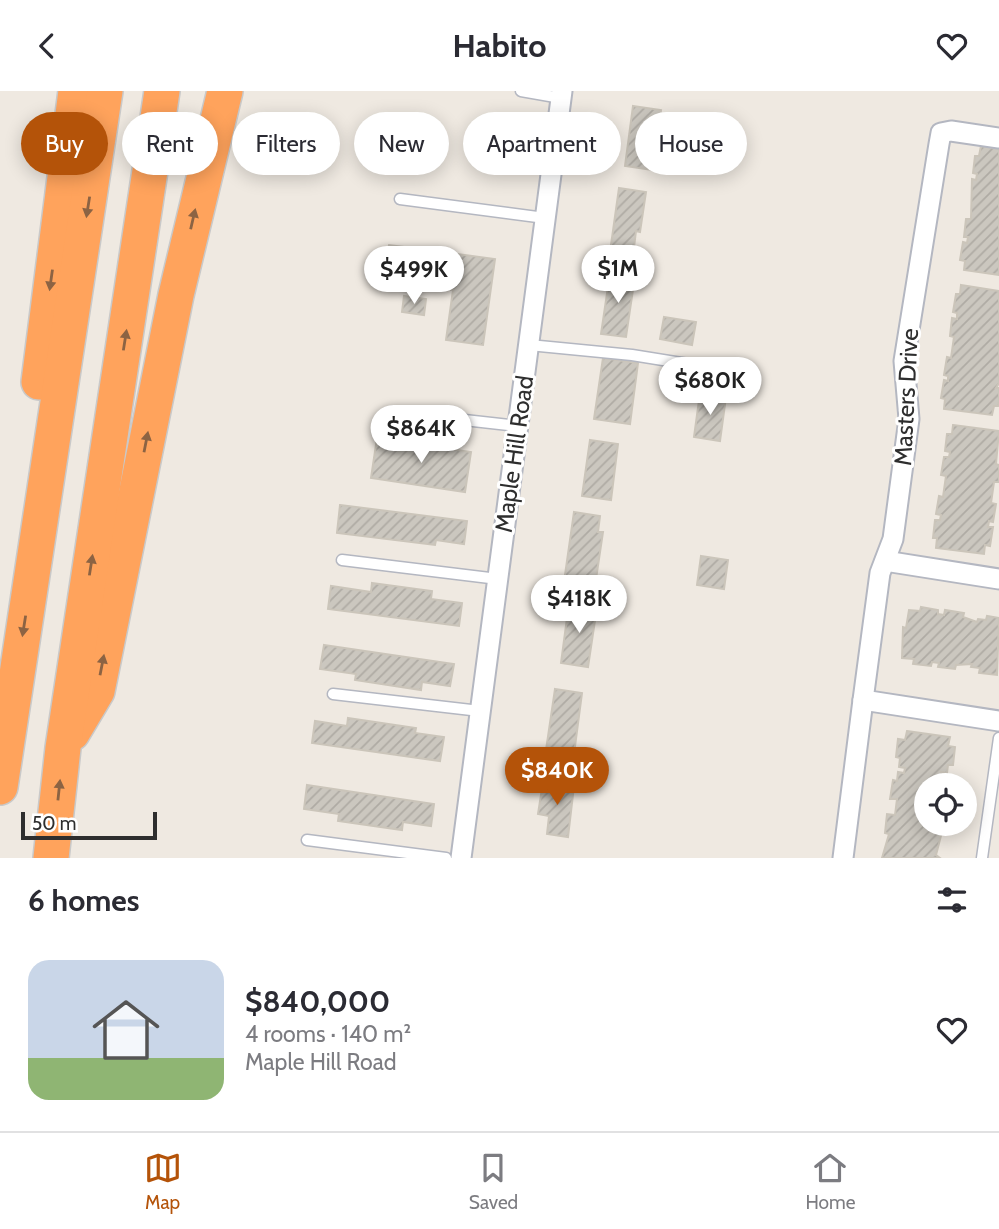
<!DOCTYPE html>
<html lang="en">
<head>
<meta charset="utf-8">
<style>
  :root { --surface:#fff; --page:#f2f2f3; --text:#2b2b33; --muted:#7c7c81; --line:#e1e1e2; --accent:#b45309 }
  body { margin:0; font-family:Cabin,sans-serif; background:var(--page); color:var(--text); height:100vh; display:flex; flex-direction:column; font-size:26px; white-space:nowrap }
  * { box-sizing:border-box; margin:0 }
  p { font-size:23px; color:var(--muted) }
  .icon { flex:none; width:38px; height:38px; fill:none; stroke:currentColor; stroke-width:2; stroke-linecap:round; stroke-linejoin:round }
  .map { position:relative; height:767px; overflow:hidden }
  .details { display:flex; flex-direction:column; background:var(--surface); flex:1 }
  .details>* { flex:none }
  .hud { position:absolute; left:21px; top:21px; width:957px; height:63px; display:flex; gap:14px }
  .buttons { position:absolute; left:914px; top:682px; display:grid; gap:14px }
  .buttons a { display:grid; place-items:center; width:63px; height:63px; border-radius:50%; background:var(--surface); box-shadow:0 4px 18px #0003; font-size:35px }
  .scale { position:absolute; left:21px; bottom:18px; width:136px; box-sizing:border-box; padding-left:7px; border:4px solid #2e2e2e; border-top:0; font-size:19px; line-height:24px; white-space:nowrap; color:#2e2e2e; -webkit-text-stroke:5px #fff; paint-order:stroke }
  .price { position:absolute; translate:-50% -60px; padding:0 16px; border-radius:24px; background:#fff; color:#222; font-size:23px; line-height:46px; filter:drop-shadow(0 2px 4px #0008) }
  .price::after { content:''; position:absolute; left:50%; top:42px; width:21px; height:16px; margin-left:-10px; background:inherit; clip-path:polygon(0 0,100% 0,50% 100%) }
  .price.on { background:var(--accent); color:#fff }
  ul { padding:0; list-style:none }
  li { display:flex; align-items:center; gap:21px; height:175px; padding:0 28px }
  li+li { border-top:2px solid var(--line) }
  li span { display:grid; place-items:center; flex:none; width:196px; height:140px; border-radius:21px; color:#555 }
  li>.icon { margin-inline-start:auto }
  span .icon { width:84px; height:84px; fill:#fffc; stroke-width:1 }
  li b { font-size:30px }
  h2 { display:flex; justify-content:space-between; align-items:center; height:84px; padding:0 28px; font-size:30px }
  .pill { padding:0 24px; border-radius:32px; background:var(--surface); box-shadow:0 4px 18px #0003; font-size:24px; line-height:63px }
  .pill.on { background:var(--accent); color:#fff }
  header { display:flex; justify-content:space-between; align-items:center; height:91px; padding:0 28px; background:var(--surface); font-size:32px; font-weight:700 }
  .tab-bar { display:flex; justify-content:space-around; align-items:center; height:98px; border-top:2px solid var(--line); background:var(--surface); font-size:19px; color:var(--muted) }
  .tab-bar a { display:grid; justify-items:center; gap:4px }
  .tab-bar .on { color:var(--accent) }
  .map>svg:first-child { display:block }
  .building { fill:url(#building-hatch); stroke:#cbc5ba; stroke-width:2 }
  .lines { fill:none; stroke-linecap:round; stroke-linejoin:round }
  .service-casing { stroke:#b4b7c1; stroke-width:13 }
  .minor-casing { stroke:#b4b7c1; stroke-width:23 }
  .motorway-casing { stroke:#c9c9c9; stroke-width:38 }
  .service { stroke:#fff; stroke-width:10 }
  .minor { stroke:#fff; stroke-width:19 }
  .motorway { stroke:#ffa35c; stroke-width:35 }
  .oneway { fill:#8c6343 }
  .labels { text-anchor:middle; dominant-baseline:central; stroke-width:6; stroke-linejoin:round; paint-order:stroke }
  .street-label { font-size:24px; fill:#2e2e2e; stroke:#fff }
</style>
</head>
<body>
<header><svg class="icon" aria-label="back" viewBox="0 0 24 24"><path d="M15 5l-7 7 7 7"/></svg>Habito<svg class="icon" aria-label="heart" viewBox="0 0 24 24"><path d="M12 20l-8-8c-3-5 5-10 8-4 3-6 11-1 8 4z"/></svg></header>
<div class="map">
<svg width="999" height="767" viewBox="0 0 999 767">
  <defs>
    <pattern id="building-hatch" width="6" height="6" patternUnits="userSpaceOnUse" patternTransform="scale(1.75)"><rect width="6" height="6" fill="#cbc7bf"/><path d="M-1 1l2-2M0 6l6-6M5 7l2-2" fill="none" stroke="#afaba4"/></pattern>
  </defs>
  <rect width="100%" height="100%" fill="#efe9e1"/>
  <g class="building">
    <polygon points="633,15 661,19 653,79 625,75"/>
    <polygon points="981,55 999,58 999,184 964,179 965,170 960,169 963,151 967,152 968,146 964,146 966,128 971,128 972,88 976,89 977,83 973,82 975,65 979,65"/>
    <polygon points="619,97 646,101 640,141 636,140 633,165 610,161"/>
    <polygon points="389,154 495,168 483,254 446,249 453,199 384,190"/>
    <polygon points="610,182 635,185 626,246 601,243"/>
    <polygon points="961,194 999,200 999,292 996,297 999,297 999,309 998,315 994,315 992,324 944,318 945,308 941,307 944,289 948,290 948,285 944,284 947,266 951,267 954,246 950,245 952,227 957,228 957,222 953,221 956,203 960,203"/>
    <polygon points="404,205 426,208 424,224 402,221"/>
    <polygon points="664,226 696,231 692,254 660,248"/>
    <polygon points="603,267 638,272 630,333 594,328"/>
    <polygon points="700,302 726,306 720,350 694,346"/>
    <polygon points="953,334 999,340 996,373 999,374 999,391 994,391 991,412 996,413 993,431 989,430 988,436 993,436 990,455 985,454 984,463 936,457 937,447 933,447 935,429 940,429 941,424 936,423 939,405 943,406 946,385 941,384 944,366 949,366 950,361 945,360 947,343 952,343"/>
    <polygon points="377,347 471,361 465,401 371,387"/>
    <polygon points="590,349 618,353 611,409 582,405"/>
    <polygon points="340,414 467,430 464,453 436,449 435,454 337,442"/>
    <polygon points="574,421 600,425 598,441 603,441 595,495 564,491"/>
    <polygon points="701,465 728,469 724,498 697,494"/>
    <polygon points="372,492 432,500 431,508 462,512 459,535 328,518 331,495 371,501"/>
    <polygon points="569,512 597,516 588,576 561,572"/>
    <polygon points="921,516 938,519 938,523 944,524 945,519 964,522 963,526 977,531 978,528 986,529 987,525 999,527 997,584 979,582 980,577 971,576 972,573 956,574 955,578 938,576 939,572 932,571 931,575 913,573 914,568 902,567 903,536 906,537 909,519 920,520"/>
    <polygon points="324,554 454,573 450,595 422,591 421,599 355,589 356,583 320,578"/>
    <polygon points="555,598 582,602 574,663 546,659"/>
    <polygon points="348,627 416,637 415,642 444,646 440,670 312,652 315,630 347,635"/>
    <polygon points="907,640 950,646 948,655 955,656 953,674 948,674 947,682 941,681 941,687 946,688 945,695 926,695 926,733 944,733 936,764 940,767 882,767 889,743 885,742 887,723 895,724 897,708 890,708 893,689 897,690 898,681 904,682 905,677 899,676 900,667 896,666 898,648 905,649"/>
    <polygon points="543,691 574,695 568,746 547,743 549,725 538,723"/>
    <polygon points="307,694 434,713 431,735 403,731 402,739 338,730 339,723 304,718"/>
  </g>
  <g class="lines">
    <defs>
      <g id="service">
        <polyline points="521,0 561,7"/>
        <polyline points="400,108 545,127"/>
        <polyline points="529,254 632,264 725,279"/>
        <polyline points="393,321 518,335"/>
        <polyline points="342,469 498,488"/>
        <polyline points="333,603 480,620"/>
        <polyline points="307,749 446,767"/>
        <polyline points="982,767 999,647"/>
      </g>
      <g id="minor">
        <polyline points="885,470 999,488"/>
        <polyline points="863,609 880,482 893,448 909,328 904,270 939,53 941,42 951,40 999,47"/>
        <polyline points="461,767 562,0"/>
        <polyline points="843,767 863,609 999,630"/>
      </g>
      <g id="motorway">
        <polyline points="39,291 76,0"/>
        <polyline points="72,642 97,600 176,204 225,0"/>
        <polyline points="0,696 105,0"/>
        <polyline points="51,767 63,657 162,0"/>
      </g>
    </defs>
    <use href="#service" class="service-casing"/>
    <use href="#minor" class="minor-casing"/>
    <use href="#motorway" class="motorway-casing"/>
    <use href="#service" class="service"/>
    <use href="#minor" class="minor"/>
    <use href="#motorway" class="motorway"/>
  </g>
  <defs><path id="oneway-solid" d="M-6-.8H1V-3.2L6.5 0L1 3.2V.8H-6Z" transform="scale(1.75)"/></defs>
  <g class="oneway">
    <use href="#oneway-solid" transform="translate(88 116) rotate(99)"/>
    <use href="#oneway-solid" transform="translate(193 128) rotate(-77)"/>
    <use href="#oneway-solid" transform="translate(51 189) rotate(98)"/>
    <use href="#oneway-solid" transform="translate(125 249) rotate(-81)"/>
    <use href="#oneway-solid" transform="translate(146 351) rotate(-79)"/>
    <use href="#oneway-solid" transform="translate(91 474) rotate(-81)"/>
    <use href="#oneway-solid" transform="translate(24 535) rotate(99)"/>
    <use href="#oneway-solid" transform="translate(102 574) rotate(-79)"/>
    <use href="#oneway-solid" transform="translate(59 699) rotate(-84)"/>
  </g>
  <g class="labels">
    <g class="street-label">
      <text transform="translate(906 306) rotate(-87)">Masters Drive</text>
      <text transform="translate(514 363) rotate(-82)">Maple Hill Road</text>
    </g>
  </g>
</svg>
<div class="buttons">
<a><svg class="icon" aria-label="locate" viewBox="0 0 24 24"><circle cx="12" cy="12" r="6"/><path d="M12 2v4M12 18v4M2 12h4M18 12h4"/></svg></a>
</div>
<div class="scale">50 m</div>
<b class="price" style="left:618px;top:214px">$1M</b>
<b class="price" style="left:414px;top:215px">$499K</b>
<b class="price" style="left:710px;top:326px">$680K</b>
<b class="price" style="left:421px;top:374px">$864K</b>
<b class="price" style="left:579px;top:544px">$418K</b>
<b class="price on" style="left:557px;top:716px">$840K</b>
<div class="hud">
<a class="pill on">Buy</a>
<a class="pill">Rent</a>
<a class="pill">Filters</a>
<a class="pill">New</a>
<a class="pill">Apartment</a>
<a class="pill">House</a>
</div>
</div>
<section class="details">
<h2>6 homes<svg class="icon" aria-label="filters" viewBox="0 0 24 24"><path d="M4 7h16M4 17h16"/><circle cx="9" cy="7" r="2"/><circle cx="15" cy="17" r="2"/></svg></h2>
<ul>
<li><span style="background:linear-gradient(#c9d6e8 70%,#8fb573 0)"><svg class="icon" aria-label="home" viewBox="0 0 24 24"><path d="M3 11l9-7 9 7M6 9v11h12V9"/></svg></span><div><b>$840,000</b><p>4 rooms · 140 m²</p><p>Maple Hill Road</p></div><svg class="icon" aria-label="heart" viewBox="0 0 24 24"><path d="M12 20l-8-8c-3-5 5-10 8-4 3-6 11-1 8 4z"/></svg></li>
</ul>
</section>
<nav class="tab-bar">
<a class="on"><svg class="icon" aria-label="map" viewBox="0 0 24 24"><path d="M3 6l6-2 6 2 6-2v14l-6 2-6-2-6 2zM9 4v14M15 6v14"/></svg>Map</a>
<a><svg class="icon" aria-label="saved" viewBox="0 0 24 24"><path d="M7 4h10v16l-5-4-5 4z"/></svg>Saved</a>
<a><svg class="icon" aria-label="home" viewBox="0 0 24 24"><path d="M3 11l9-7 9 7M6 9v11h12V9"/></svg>Home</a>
</nav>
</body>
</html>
